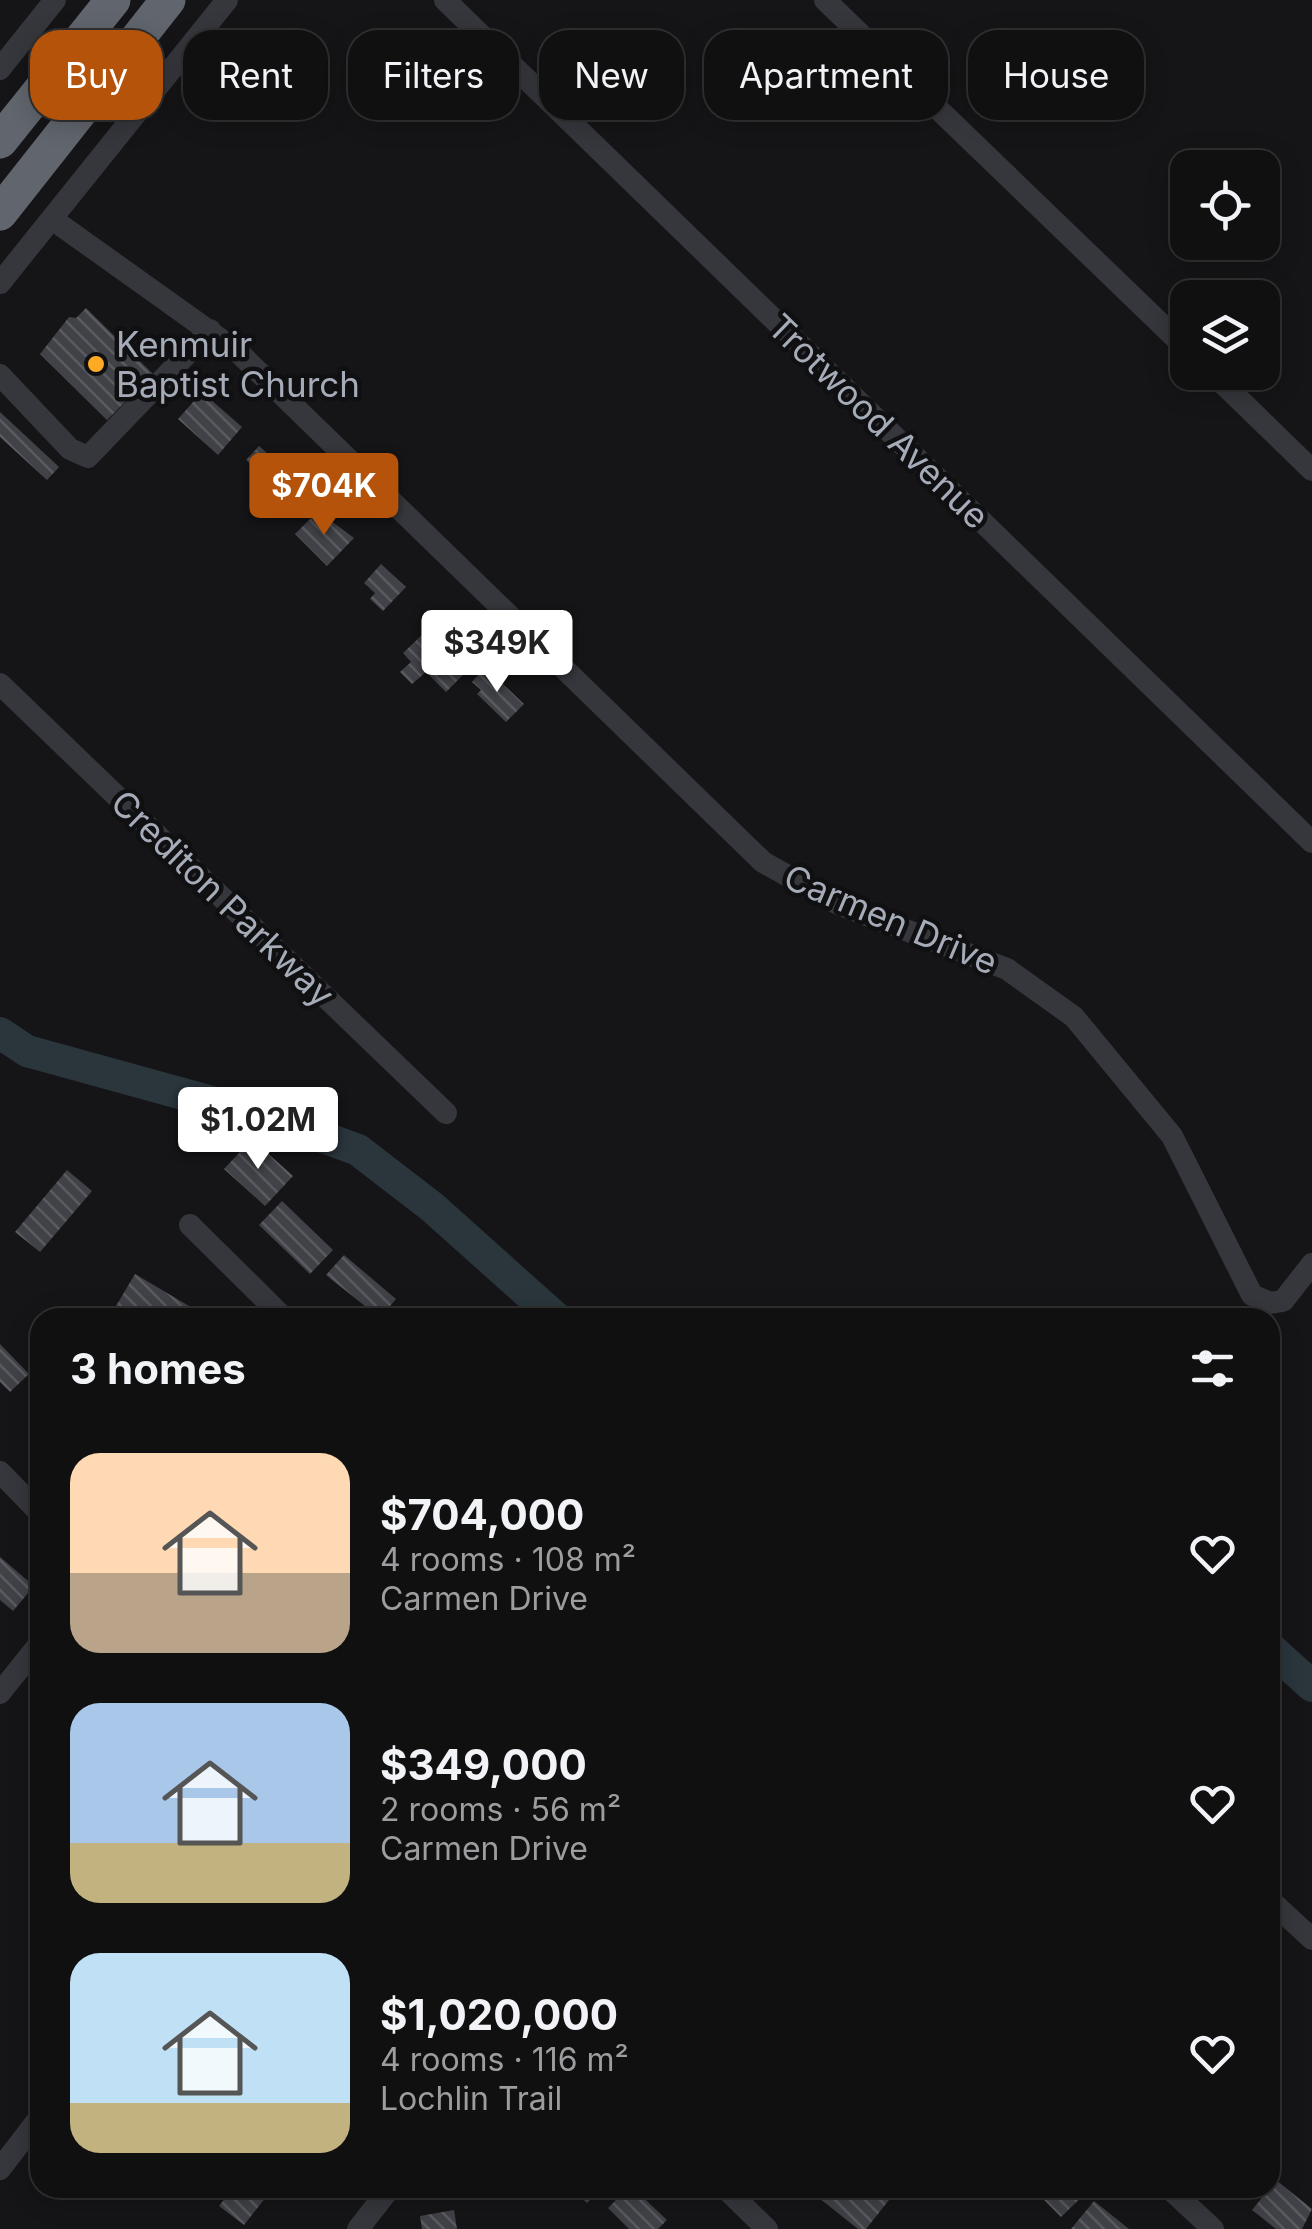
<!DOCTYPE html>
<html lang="en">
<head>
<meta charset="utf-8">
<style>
  :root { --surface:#101011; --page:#19191a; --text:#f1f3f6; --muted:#9c9d9f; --line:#303031; --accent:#b45309 }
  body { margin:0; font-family:Inter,sans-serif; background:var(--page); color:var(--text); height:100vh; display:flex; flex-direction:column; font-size:38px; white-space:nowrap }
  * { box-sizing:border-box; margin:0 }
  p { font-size:32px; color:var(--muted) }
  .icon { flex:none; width:55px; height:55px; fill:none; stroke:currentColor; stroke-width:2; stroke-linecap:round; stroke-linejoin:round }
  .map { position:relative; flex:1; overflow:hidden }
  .details { position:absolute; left:30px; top:1308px; width:1250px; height:890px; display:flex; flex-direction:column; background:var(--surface); border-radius:30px; box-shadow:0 5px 25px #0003,0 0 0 2px var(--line) }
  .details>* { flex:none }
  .guide { position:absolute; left:30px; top:30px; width:1252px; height:90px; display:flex; gap:20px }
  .controls { position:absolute; left:1170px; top:150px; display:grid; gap:20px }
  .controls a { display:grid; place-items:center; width:110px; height:110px; border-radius:20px; background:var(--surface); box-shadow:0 5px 25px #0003,0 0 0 2px var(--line); font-size:50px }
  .price { position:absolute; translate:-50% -85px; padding:0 22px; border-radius:10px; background:#fff; color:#222; font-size:32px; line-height:65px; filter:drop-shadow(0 2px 5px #0008) }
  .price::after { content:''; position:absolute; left:50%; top:60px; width:30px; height:22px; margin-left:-15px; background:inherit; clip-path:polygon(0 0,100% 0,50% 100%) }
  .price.on { background:var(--accent); color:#fff }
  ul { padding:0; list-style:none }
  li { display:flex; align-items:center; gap:30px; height:250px; padding:0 40px }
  li span { display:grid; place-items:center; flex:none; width:280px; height:200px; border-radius:30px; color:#555 }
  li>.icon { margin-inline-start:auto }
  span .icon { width:120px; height:120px; fill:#fffc; stroke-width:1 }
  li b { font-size:42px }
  h2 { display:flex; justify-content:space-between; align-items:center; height:120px; padding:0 40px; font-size:42px }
  .chip { padding:0 35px; border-radius:30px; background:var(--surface); box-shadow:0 5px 25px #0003,0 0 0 2px var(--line); font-size:35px; line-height:90px }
  .chip.on { background:var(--accent); color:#fff }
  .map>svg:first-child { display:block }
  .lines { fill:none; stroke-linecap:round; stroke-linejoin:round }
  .river { stroke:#2a353c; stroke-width:32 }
  .building { fill:url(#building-back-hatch) }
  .minor { stroke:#35373c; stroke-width:22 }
  .highway { stroke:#61656d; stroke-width:35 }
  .poi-dot { fill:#ffaa24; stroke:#101012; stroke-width:4 }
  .labels { text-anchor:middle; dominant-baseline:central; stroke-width:9; stroke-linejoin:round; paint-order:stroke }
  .poi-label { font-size:35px; fill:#a5acb8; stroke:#101012; text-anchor:start }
  .street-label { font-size:35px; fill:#a5acb8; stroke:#101012 }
</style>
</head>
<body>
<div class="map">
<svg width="1312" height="2229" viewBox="0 0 1312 2229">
  <defs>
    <pattern id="building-back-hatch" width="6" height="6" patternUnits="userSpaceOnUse" patternTransform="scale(2.5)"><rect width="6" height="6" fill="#414247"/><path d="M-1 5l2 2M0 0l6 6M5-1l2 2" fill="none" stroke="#595b5f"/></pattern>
  </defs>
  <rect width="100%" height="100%" fill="#151517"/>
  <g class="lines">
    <g class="river">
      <polyline points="0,1033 27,1051 277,1120 358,1150 432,1207 556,1318"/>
      <polyline points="1270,1648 1312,1686"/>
    </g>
  </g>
  <g class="building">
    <polygon points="86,308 153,374 107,420 40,354 69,317 76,318"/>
    <polygon points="202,392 242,427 218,455 178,419"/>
    <polygon points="0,412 59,467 47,480 0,437"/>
    <polygon points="259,446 297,479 275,503 254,484 263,475 246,460"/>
    <polygon points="318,511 354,538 327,566 295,534"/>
    <polygon points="381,564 406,587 383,611 370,599 375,593 364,583"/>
    <polygon points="424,633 432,641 440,633 448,639 439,648 444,653 460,653 466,647 478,660 446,692 426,672 412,684 400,672 411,662 403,653"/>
    <polygon points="485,667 524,704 506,722 477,694 481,690 472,682"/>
    <polygon points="252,1139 293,1176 265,1206 224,1169"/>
    <polygon points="67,1170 92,1191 40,1252 15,1232"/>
    <polygon points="282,1201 333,1250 310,1274 259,1225"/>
    <polygon points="344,1255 396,1299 380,1318 326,1275"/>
    <polygon points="135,1274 189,1306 183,1318 123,1318 113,1311"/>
    <polygon points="0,1344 29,1374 10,1392 0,1382"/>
    <polygon points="0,1557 34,1586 13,1611 0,1600"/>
    <polygon points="1276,2180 1312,2209 1302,2229 1276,2229 1252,2210"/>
    <polygon points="233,2188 273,2188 244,2225 219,2206"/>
    <polygon points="572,2188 602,2188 587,2203"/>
    <polygon points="628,2188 633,2188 667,2220 658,2229 629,2229 608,2208"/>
    <polygon points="827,2188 873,2188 889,2200 866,2229 858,2229 819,2198"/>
    <polygon points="1032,2188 1091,2188 1061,2217"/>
    <polygon points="1094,2201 1129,2229 1071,2229"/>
    <polygon points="454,2210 457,2229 422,2229 420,2216"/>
  </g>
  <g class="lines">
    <g class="minor">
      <polyline points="445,0 1312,842"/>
      <polyline points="825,0 1188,350"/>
      <polyline points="0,69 55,0"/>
      <polyline points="52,219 237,351 763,862 838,904 1007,969 1074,1017 1172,1136 1252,1295 1270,1303 1283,1301 1312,1264"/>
      <polyline points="0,283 227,0"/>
      <polyline points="1211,372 1312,470"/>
      <polyline points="0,375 70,449 88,457 210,330"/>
      <polyline points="0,684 446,1113"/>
      <polyline points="190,1225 284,1318"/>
      <polyline points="0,1472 40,1513"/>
      <polyline points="0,1693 40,1643"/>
      <polyline points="1270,1900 1312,1939"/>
      <polyline points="0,2169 40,2117"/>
      <polyline points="725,2188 767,2229"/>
      <polyline points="1169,2188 1213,2229"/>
      <polyline points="358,2229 390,2188"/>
    </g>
    <g class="highway">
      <polyline points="0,141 113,0"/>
      <polyline points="0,213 168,0"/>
    </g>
  </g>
  <circle class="poi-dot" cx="96" cy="364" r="10"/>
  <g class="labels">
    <g class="poi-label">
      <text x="116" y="344">Kenmuir<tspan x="116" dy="40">Baptist Church</tspan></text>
    </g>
    <g class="street-label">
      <text transform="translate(879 421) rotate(44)">Trotwood Avenue</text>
      <text transform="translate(223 898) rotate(44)">Crediton Parkway</text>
      <text transform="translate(891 919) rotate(23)">Carmen Drive</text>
    </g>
  </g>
</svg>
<div class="controls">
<a><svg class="icon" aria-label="locate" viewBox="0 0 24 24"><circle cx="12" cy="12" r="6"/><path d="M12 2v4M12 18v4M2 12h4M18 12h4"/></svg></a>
<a><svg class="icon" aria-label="layers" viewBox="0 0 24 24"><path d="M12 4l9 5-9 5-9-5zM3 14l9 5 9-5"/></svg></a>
</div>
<b class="price on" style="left:324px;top:538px">$704K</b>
<b class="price" style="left:497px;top:695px">$349K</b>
<b class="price" style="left:258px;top:1172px">$1.02M</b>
<div class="guide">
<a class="chip on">Buy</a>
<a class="chip">Rent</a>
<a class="chip">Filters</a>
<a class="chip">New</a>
<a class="chip">Apartment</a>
<a class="chip">House</a>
</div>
<section class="details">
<h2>3 homes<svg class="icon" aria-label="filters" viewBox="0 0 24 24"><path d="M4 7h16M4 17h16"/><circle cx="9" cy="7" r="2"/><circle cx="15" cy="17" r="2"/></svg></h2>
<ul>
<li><span style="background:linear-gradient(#ffd9b3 60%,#b9a48a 0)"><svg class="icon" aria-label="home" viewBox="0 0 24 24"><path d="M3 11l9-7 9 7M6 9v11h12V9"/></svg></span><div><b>$704,000</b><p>4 rooms · 108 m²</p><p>Carmen Drive</p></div><svg class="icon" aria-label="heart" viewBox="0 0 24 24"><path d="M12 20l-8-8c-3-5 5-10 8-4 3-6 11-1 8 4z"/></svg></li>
<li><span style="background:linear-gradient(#a9c7e8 70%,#c2b280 0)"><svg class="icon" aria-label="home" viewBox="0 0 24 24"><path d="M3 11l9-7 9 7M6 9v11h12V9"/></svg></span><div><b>$349,000</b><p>2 rooms · 56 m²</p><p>Carmen Drive</p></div><svg class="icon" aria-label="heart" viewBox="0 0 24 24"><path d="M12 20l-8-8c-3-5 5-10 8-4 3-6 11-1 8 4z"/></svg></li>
<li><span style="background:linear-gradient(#bfe0f5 75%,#c2b280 0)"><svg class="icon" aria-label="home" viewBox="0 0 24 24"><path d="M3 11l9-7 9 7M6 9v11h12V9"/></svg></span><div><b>$1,020,000</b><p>4 rooms · 116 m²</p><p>Lochlin Trail</p></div><svg class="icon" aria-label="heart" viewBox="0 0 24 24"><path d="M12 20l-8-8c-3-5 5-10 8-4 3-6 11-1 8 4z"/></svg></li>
</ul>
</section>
</div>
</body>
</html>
